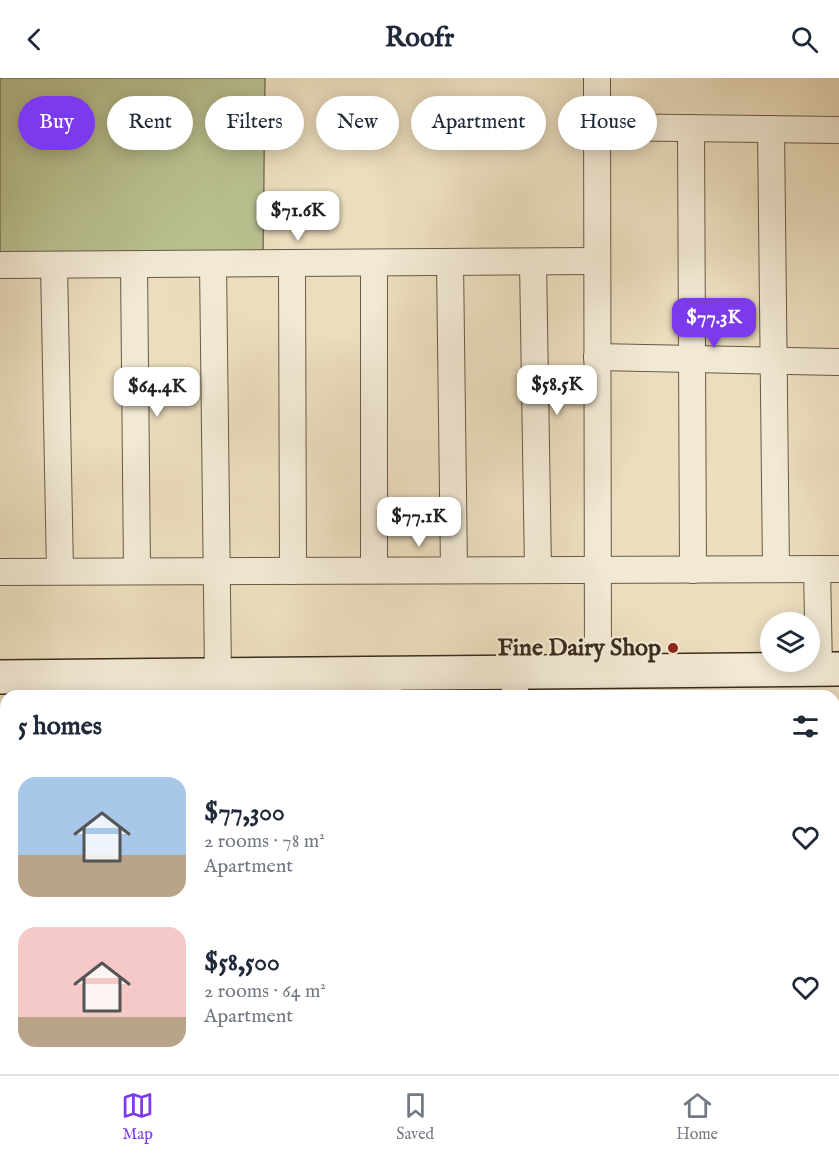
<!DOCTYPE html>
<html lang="en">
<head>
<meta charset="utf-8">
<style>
  :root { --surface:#fff; --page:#f2f2f3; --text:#1f2937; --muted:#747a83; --line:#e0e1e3; --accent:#7c3aed }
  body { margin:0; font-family:"IM FELL English",serif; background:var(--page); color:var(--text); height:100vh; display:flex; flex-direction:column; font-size:22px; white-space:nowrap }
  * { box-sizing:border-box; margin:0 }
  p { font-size:20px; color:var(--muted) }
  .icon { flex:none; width:33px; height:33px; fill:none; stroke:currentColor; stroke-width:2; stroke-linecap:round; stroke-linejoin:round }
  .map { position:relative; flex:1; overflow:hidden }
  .sheet { position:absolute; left:0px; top:612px; width:840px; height:384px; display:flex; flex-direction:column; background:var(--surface); border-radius:18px 18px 0 0; box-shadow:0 3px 15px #0003 }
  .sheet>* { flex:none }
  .guide { position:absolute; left:18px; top:18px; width:804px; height:54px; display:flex; gap:12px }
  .tools { position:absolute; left:760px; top:534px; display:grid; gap:12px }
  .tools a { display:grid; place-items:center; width:60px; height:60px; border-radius:50%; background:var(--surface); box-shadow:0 3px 15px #0003; font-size:30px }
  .price { position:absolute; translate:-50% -51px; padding:0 14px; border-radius:12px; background:#fff; color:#222; font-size:20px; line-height:39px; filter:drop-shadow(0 2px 3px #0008) }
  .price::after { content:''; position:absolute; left:50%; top:36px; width:18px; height:14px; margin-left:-9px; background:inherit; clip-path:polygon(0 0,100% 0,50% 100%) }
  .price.current { background:var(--accent); color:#fff }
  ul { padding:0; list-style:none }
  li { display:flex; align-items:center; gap:18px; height:150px; padding:0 18px }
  li span { display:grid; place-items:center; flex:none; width:168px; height:120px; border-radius:18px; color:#555 }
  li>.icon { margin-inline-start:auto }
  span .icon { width:72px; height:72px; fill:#fffc; stroke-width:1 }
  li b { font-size:26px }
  h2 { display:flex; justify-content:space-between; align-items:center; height:72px; padding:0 18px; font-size:26px }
  .pill { padding:0 21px; border-radius:27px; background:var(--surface); box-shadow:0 3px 15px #0003; font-size:21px; line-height:54px }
  .pill.current { background:var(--accent); color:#fff }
  header { display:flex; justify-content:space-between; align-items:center; height:78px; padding:0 18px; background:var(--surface); font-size:27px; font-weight:800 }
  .tab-bar { display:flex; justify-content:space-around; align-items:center; height:84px; border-top:2px solid var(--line); background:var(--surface); font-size:16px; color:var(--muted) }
  .tab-bar a { display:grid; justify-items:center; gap:3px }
  .tab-bar .current { color:var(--accent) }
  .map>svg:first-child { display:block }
  .park { fill:#b9c090; stroke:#7a7758; stroke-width:1.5 }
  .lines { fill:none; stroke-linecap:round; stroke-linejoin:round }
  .street-casing { stroke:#685a47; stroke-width:28 }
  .secondary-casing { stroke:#3c2e20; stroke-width:36 }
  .street { stroke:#f2e9d4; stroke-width:26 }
  .secondary { stroke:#f2e9d4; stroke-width:33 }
  .poi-dot { fill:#8f2418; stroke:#f2e9d4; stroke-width:2 }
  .labels { text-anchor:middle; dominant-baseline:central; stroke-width:4.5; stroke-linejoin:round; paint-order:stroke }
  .poi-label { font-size:24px; font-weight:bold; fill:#3c2e20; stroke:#f2e9d4; text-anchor:end }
</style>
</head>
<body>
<header><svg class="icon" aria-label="back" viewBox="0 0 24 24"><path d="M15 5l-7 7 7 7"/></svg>Roofr<svg class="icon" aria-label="search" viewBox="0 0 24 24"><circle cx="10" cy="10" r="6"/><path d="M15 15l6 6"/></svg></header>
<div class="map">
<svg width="839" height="996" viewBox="0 0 839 996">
  <rect width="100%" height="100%" fill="#ebddbd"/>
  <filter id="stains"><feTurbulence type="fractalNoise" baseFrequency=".00333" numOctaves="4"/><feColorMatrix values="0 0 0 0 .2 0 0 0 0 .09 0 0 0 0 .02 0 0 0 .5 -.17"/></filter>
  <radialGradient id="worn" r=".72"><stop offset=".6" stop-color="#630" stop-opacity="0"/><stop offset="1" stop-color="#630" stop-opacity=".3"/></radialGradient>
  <polygon class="park" points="0,0 265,0 263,185 0,182"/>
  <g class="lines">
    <defs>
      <g id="street">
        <polyline points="597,0 598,593"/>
        <polyline points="597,49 839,52"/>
        <polyline points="691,50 693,492"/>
        <polyline points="771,51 776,491"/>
        <polyline points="533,184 538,492"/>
        <polyline points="292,185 293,493"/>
        <polyline points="450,185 454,492"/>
        <polyline points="213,186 218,597"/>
        <polyline points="0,187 597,183"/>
        <polyline points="54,187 60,493"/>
        <polyline points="134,187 137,493"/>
        <polyline points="597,279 839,284"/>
        <polyline points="817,491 819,591"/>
        <polyline points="374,492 374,185"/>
        <polyline points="0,494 839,491"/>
        <polyline points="388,618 389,595"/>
        <polyline points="515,618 515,594"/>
        <polyline points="0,694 6,694"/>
        <polyline points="834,695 839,695"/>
        <polyline points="834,906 839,905"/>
        <polyline points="55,990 55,996"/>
        <polyline points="139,990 139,996"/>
        <polyline points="213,996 213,990"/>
        <polyline points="293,996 293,990"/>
        <polyline points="378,996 379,990"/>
        <polyline points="509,996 509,990"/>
        <polyline points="595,996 595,990"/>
        <polyline points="676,996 676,990"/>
        <polyline points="754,996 754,990"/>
      </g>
      <polyline id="secondary" points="0,599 839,591"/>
    </defs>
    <use href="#street" class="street-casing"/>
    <use href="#secondary" class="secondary-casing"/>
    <use href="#street" class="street"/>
    <use href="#secondary" class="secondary"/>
  </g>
  <circle class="poi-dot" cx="673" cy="570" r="6"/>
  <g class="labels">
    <g class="poi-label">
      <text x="661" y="570">Fine Dairy Shop</text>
    </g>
  </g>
  <rect width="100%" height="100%" filter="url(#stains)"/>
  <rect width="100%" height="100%" fill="url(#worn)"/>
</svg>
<div class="tools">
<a><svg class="icon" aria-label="layers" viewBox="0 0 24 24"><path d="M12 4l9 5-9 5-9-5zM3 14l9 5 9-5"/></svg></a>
</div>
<b class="price" style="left:298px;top:164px">$71.6K</b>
<b class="price current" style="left:714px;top:271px">$77.3K</b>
<b class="price" style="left:557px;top:338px">$58.5K</b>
<b class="price" style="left:157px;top:340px">$64.4K</b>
<b class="price" style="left:419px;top:470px">$77.1K</b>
<div class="guide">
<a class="pill current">Buy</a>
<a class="pill">Rent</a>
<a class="pill">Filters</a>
<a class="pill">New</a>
<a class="pill">Apartment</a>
<a class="pill">House</a>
</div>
<section class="sheet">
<h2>5 homes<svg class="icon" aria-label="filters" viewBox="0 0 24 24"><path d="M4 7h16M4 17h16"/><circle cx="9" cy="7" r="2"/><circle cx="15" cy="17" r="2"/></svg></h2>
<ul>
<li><span style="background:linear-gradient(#a9c7e8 65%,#b9a48a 0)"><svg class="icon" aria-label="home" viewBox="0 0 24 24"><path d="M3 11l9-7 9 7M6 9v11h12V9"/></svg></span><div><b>$77,300</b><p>2 rooms · 78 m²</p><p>Apartment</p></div><svg class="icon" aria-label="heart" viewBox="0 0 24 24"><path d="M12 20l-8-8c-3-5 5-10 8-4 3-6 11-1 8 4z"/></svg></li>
<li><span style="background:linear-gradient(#f6c9c9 75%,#b9a48a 0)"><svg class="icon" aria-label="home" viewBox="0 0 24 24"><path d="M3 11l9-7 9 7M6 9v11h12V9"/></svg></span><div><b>$58,500</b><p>2 rooms · 64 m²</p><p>Apartment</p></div><svg class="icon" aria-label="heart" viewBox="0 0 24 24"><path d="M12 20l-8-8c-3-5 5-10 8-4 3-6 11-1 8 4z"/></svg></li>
</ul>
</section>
</div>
<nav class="tab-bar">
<a class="current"><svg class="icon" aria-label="map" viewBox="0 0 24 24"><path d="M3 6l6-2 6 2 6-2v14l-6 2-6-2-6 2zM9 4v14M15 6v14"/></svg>Map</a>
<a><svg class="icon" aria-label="saved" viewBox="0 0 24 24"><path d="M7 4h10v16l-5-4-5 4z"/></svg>Saved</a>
<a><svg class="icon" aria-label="home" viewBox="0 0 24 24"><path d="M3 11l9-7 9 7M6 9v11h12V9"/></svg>Home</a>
</nav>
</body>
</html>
